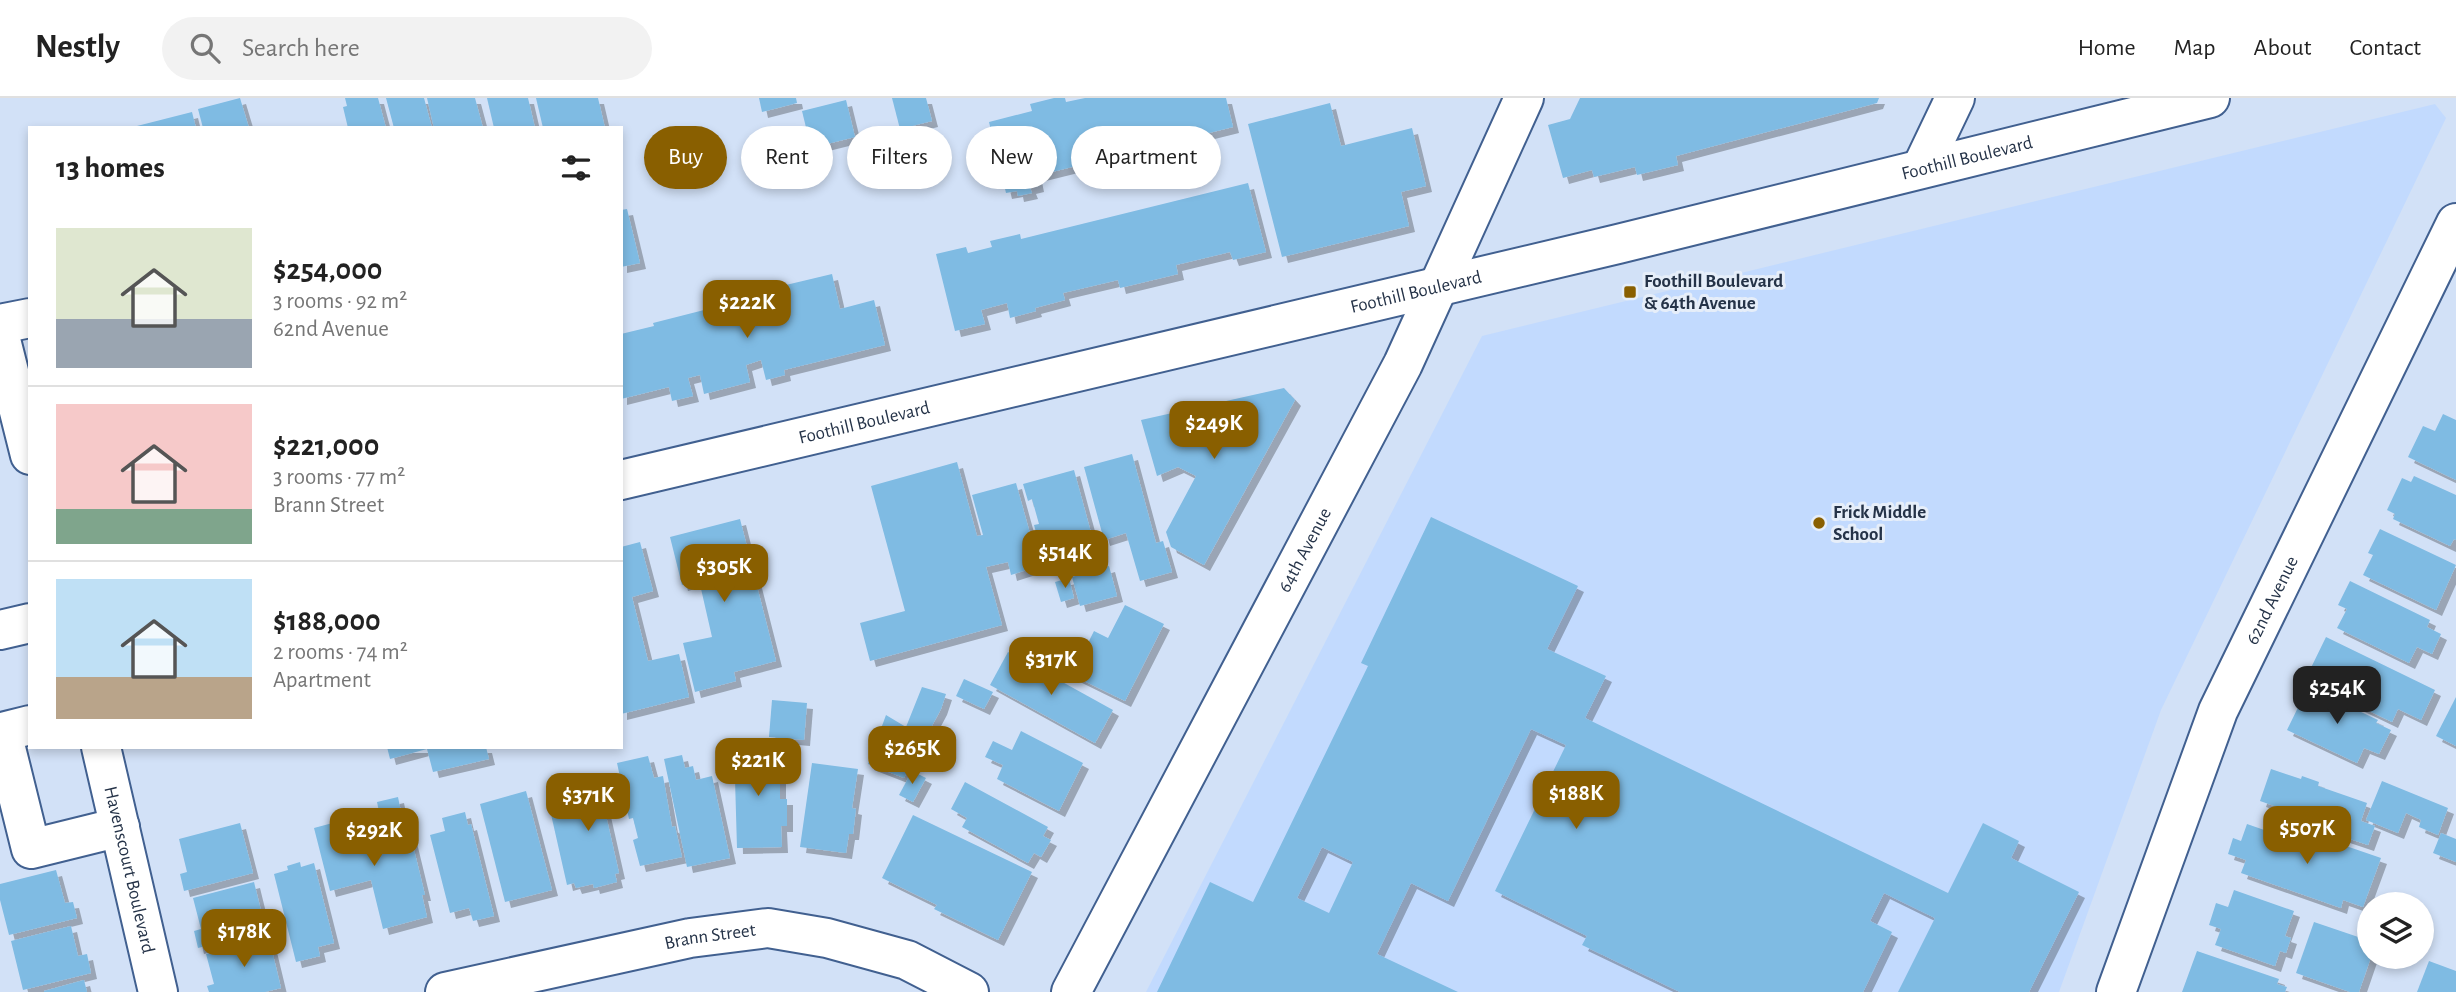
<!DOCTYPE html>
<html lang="en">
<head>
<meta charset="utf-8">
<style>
  :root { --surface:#fff; --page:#f2f2f2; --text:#222; --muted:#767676; --line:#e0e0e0; --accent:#895f00 }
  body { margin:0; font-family:"Alegreya Sans",sans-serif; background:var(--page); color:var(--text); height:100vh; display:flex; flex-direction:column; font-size:26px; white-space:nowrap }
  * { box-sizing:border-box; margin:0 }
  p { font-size:23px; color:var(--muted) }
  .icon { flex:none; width:38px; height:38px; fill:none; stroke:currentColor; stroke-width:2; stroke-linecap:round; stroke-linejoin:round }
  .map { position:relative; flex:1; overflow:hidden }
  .side { position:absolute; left:28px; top:28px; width:595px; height:623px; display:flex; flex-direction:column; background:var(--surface); border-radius:0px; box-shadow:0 4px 10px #0003 }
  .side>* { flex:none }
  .banner { position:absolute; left:644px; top:28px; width:665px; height:63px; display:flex; gap:14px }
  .controls { position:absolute; left:2357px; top:794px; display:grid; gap:14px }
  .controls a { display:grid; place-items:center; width:77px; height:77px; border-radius:50%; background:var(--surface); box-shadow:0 4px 10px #0003; font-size:35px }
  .price { position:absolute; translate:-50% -60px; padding:0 16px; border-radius:14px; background:var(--accent); color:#fff; font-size:23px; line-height:46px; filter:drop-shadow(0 2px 4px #0008) }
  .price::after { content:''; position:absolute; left:50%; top:42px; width:21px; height:16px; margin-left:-10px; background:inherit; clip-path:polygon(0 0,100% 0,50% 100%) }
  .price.active { background:#222; color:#fff }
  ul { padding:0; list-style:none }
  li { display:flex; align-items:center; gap:21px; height:175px; padding:0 28px }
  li+li { border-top:2px solid var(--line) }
  li span { display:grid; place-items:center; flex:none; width:196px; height:140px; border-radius:0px; color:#555 }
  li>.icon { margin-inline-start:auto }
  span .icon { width:84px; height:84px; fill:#fffc; stroke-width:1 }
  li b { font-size:30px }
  h2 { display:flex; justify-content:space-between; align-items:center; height:84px; padding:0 28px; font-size:30px }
  .pill { padding:0 24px; border-radius:32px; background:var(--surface); box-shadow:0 4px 10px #0003; font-size:24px; line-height:63px }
  .pill.active { background:var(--accent); color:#fff }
  header { display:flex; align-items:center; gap:42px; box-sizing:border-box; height:98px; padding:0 35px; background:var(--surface); border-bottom:2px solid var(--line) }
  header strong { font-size:33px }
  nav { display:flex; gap:38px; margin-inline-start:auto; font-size:24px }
  .search { width:490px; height:63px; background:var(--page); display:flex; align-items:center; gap:18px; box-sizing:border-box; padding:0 24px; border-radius:38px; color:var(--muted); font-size:26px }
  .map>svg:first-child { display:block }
  .built { fill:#c2dafe }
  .building { fill:#7fbbe3; fill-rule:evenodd; filter:url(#shadow) }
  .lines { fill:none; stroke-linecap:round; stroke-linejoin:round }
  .minor-casing { stroke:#416090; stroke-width:42 }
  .major-casing { stroke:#416090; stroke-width:42 }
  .minor { stroke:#fff; stroke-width:38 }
  .major { stroke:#fff; stroke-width:38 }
  .poi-dot { fill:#895f00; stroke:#e6eef9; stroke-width:2.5 }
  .labels { text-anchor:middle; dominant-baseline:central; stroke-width:6; stroke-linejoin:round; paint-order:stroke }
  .street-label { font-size:19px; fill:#253348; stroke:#e6eef9 }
  .poi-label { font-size:19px; font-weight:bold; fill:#253348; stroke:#e6eef9; text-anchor:start }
</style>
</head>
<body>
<header>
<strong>Nestly</strong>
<div class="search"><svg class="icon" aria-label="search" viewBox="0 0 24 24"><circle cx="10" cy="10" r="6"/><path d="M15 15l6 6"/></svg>Search here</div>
<nav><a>Home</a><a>Map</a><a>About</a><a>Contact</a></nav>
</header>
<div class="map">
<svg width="2456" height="894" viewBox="0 0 2456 894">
  <defs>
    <filter id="shadow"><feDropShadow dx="6" dy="6" stdDeviation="0" flood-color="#0004"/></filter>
  </defs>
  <rect width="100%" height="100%" fill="#d2e1f7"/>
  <polygon class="built" points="2435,6 2446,20 2161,612 2059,894 1146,894 1482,238"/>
  <g class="building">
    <polygon points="240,0 249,30 203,30 198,11"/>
    <polygon points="345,0 378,0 386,30 348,30 343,9 347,8"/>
    <polygon points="386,0 424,0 432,30 394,30"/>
    <polygon points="427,0 475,0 483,30 434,30"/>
    <polygon points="487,0 528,0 535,30 494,30"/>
    <polygon points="536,0 598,0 605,30 543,30"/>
    <polygon points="759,0 796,0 797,5 762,14"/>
    <polygon points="892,0 926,0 932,23 900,31"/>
    <polygon points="1054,0 1065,0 1066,4 1085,0 1226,0 1233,29 1036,78 1038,88 1030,90 1032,95 1018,98 1017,93 1006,95 989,24 1032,13 1030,6"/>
    <polygon points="1580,0 1879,0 1877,5 1676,58 1678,67 1637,77 1635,69 1594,79 1592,72 1563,80 1548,27 1570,21"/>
    <polygon points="846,2 855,39 811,50 802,13"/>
    <polygon points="1330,5 1341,48 1412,30 1426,88 1401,94 1409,128 1282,159 1248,26"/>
    <polygon points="192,14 196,30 133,30 133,29"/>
    <polygon points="1248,85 1266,154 1233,162 1230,154 1176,167 1178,176 1120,190 1118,182 1063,195 1065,202 1035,210 1036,213 1010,220 1007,205 981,212 985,226 955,233 936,156 966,149 968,155 992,149 990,143 1020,136 1021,141"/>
    <polygon points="627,111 640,165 621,169 621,112"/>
    <polygon points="832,176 840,211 874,202 885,247 784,272 785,277 766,282 761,262 746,267 750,284 704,296 700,277 688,280 693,298 672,303 669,289 621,301 621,236 654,228 653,225 767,196 765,192"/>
    <polygon points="1284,290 1295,302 1204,467 1171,449 1166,434 1196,378 1178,369 1157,378 1141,322"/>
    <polygon points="2443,316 2456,322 2456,382 2408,359 2423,328 2435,333"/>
    <polygon points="1132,356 1156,445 1163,443 1172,474 1140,483 1126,435 1104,442 1084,369"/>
    <polygon points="957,364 977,438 983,437 972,397 1016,385 1039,468 1011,477 1008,464 986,469 1002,527 870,563 860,525 905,513 871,388"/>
    <polygon points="1074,372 1093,442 1042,456 1034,427 1039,426 1032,401 1028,403 1023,386"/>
    <polygon points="2414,378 2456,397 2456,442 2454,441 2450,448 2393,421 2395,416 2387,412 2402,380 2411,384"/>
    <path d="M1431,419L1578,488L1547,551L1606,578L1585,620L1948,795L1983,725L2019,743L2011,760L2079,794L2029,894H1898L1935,820L1884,795L1870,823L1892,834L1863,894H1680L1582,847L1587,838L1495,793L1566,647L1531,631L1448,803L1411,785L1377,856L1458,894H1157L1210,784L1253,804L1368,568L1361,565ZM1322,749L1353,764L1329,815L1297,800Z"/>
    <polygon points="740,421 776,563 734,574 736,583 695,594 683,545 712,539 699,482 682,487 670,439"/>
    <polygon points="2380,431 2456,467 2436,512 2363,477 2373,457 2368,455"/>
    <polygon points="640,444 653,493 632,499 648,563 679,556 689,599 621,616 621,449"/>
    <polygon points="1109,468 1117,498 1080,508 1072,479"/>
    <polygon points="1069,480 1074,500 1061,504 1055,484"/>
    <polygon points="2350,483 2430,522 2427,529 2441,536 2432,556 2417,549 2409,565 2337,530 2347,511 2338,507"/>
    <polygon points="1125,507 1164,526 1125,603 1072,577 1094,533 1108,540"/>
    <polygon points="2326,539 2435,592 2421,622 2398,611 2392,624 2305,582"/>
    <polygon points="1008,554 1113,612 1095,645 990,587"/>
    <polygon points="964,581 993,594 984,611 956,598"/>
    <polygon points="922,589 946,596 941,611 904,680 868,666 886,617 906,629"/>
    <polygon points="2308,589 2378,622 2376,625 2391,632 2379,656 2364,650 2357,665 2287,632"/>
    <polygon points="2456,599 2456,648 2436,638"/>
    <polygon points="772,602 807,605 804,642 769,639"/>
    <polygon points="1021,633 1083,665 1059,713 997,681 1003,667 985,659 993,643 1012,652"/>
    <polygon points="774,646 774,668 780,668 780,701 787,701 787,728 781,728 782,749 737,750 734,647"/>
    <polygon points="387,649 486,649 489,661 433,674 427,651 390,661"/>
    <polygon points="682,657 685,670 693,668 696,682 712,678 730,760 687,769 664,661"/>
    <polygon points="648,658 654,680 663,678 672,729 675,728 682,759 640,768 633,742 638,740 633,720 629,721 617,665"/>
    <polygon points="812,665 858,671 852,710 856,711 853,736 849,736 846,755 800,749"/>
    <polygon points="2271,671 2301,681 2302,678 2319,684 2318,688 2367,705 2361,723 2375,728 2368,747 2332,735 2334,729 2260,703"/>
    <polygon points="912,673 926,680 913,704 899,697"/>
    <polygon points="617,675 625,708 605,713 619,775 615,776 617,784 594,790 593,786 576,790 574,785 567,787 548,703 594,692 592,681"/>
    <polygon points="2382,683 2448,710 2438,737 2419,729 2421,722 2406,715 2398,735 2366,722"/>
    <polygon points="965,684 1048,729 1043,738 1051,742 1041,759 1034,755 1028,765 962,729 967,720 951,711"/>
    <polygon points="526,693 552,792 505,804 480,706"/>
    <polygon points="398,699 402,719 381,723 377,704"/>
    <polygon points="465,714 468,727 471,726 494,818 473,823 469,810 450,815 430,737 445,733 442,720"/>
    <polygon points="366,716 374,744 410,735 425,797 422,797 427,819 383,831 371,782 330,793 314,730"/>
    <polygon points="913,717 1032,774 998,842 934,811 937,807 882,780"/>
    <polygon points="240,725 253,775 184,793 180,776 187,774 179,741"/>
    <polygon points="2247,726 2313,749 2317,738 2381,760 2363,809 2343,802 2341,810 2241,775 2246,762 2228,756 2233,740 2241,743"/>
    <polygon points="2441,735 2456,741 2456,764 2433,755"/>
    <polygon points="300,764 301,769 314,765 334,845 318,849 320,858 296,864 274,776 288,772 287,768"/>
    <polygon points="56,772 65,805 73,804 77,820 9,837 0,802 0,786"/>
    <polygon points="254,784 266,833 198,850 194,833 201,831 193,800"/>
    <polygon points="2234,792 2294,813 2285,838 2291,840 2286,855 2280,853 2275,868 2215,847 2221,831 2209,827 2216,805 2228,809"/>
    <polygon points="2314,824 2370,843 2371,859 2359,894 2350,894 2296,875"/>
    <polygon points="71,828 78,858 87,856 91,875 23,892 11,843"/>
    <polygon points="269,840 281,890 265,894 209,894 207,888 214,886 206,856"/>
    <polygon points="2197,853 2279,881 2277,886 2287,889 2285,894 2182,894"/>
    <polygon points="2429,863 2456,873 2456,894 2417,894"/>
    <polygon points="84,882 87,894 44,894 44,893"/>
  </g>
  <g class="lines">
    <defs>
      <g id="minor">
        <polyline points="1922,69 1955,0"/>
        <polyline points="0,226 30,220"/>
        <polyline points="30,627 2,634 31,751 120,729"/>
        <path id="s1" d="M101,649L158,894"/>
        <path id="s2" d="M445,894L690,840L768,830L827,840L907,862L969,894"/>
        <path id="s3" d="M1071,894L1403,266L1524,0"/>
        <path id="s4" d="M2116,894L2218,613L2456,125"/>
      </g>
      <g id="major">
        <polyline points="0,238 30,357"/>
        <path id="s5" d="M621,382L1618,146L2210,0"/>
        <polyline points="0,532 30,525"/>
      </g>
    </defs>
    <use href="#minor" class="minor-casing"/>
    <use href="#major" class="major-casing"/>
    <use href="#minor" class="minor"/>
    <use href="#major" class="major"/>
  </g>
  <g class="poi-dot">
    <rect x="1623" y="187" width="14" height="14" rx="3.5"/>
    <circle cx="1819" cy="425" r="7"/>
  </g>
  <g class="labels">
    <g class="street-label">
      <text stroke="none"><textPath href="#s5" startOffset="1384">Foothill Boulevard</textPath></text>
      <text stroke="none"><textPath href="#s5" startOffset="817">Foothill Boulevard</textPath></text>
      <text stroke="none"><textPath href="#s5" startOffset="250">Foothill Boulevard</textPath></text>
      <text stroke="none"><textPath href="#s3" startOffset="500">64th Avenue</textPath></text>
      <text stroke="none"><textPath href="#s4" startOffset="422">62nd Avenue</textPath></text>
      <text stroke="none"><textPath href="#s1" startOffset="126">Havenscourt Boulevard</textPath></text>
      <text stroke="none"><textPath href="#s2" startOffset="271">Brann Street</textPath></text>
    </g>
    <g class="poi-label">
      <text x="1644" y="183">Foothill Boulevard<tspan x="1644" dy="22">&amp; 64th Avenue</tspan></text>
      <text x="1833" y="414">Frick Middle<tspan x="1833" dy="22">School</tspan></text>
    </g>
  </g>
</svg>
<div class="controls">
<a><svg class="icon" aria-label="layers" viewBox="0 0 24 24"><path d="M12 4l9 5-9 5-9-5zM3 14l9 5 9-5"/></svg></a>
</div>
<b class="price" style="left:747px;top:242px">$222K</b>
<b class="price" style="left:1214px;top:363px">$249K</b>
<b class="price" style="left:1065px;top:492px">$514K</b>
<b class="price" style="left:724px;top:506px">$305K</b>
<b class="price" style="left:1051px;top:599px">$317K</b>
<b class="price active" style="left:2337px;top:628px">$254K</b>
<b class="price" style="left:912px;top:688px">$265K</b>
<b class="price" style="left:758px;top:700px">$221K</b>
<b class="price" style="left:1576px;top:733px">$188K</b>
<b class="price" style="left:588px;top:735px">$371K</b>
<b class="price" style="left:2307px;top:768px">$507K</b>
<b class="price" style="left:374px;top:770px">$292K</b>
<b class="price" style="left:244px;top:871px">$178K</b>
<div class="banner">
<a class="pill active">Buy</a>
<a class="pill">Rent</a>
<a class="pill">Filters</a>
<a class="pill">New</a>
<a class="pill">Apartment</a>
</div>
<section class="side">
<h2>13 homes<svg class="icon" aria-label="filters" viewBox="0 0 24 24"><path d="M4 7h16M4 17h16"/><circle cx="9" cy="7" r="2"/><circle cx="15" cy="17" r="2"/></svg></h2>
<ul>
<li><span style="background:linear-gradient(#dfe7d0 65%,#9aa5b1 0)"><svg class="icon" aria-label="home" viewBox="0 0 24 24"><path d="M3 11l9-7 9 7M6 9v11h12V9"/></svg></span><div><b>$254,000</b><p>3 rooms · 92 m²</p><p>62nd Avenue</p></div></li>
<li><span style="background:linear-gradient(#f6c9c9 75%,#7fa58c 0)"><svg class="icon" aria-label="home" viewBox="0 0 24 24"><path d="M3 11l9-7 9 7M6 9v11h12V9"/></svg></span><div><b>$221,000</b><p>3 rooms · 77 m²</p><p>Brann Street</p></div></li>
<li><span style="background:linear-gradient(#bfe0f5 70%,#b9a48a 0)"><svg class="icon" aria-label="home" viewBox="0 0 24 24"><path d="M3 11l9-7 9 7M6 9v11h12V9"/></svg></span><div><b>$188,000</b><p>2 rooms · 74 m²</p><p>Apartment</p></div></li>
</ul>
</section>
</div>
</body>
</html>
